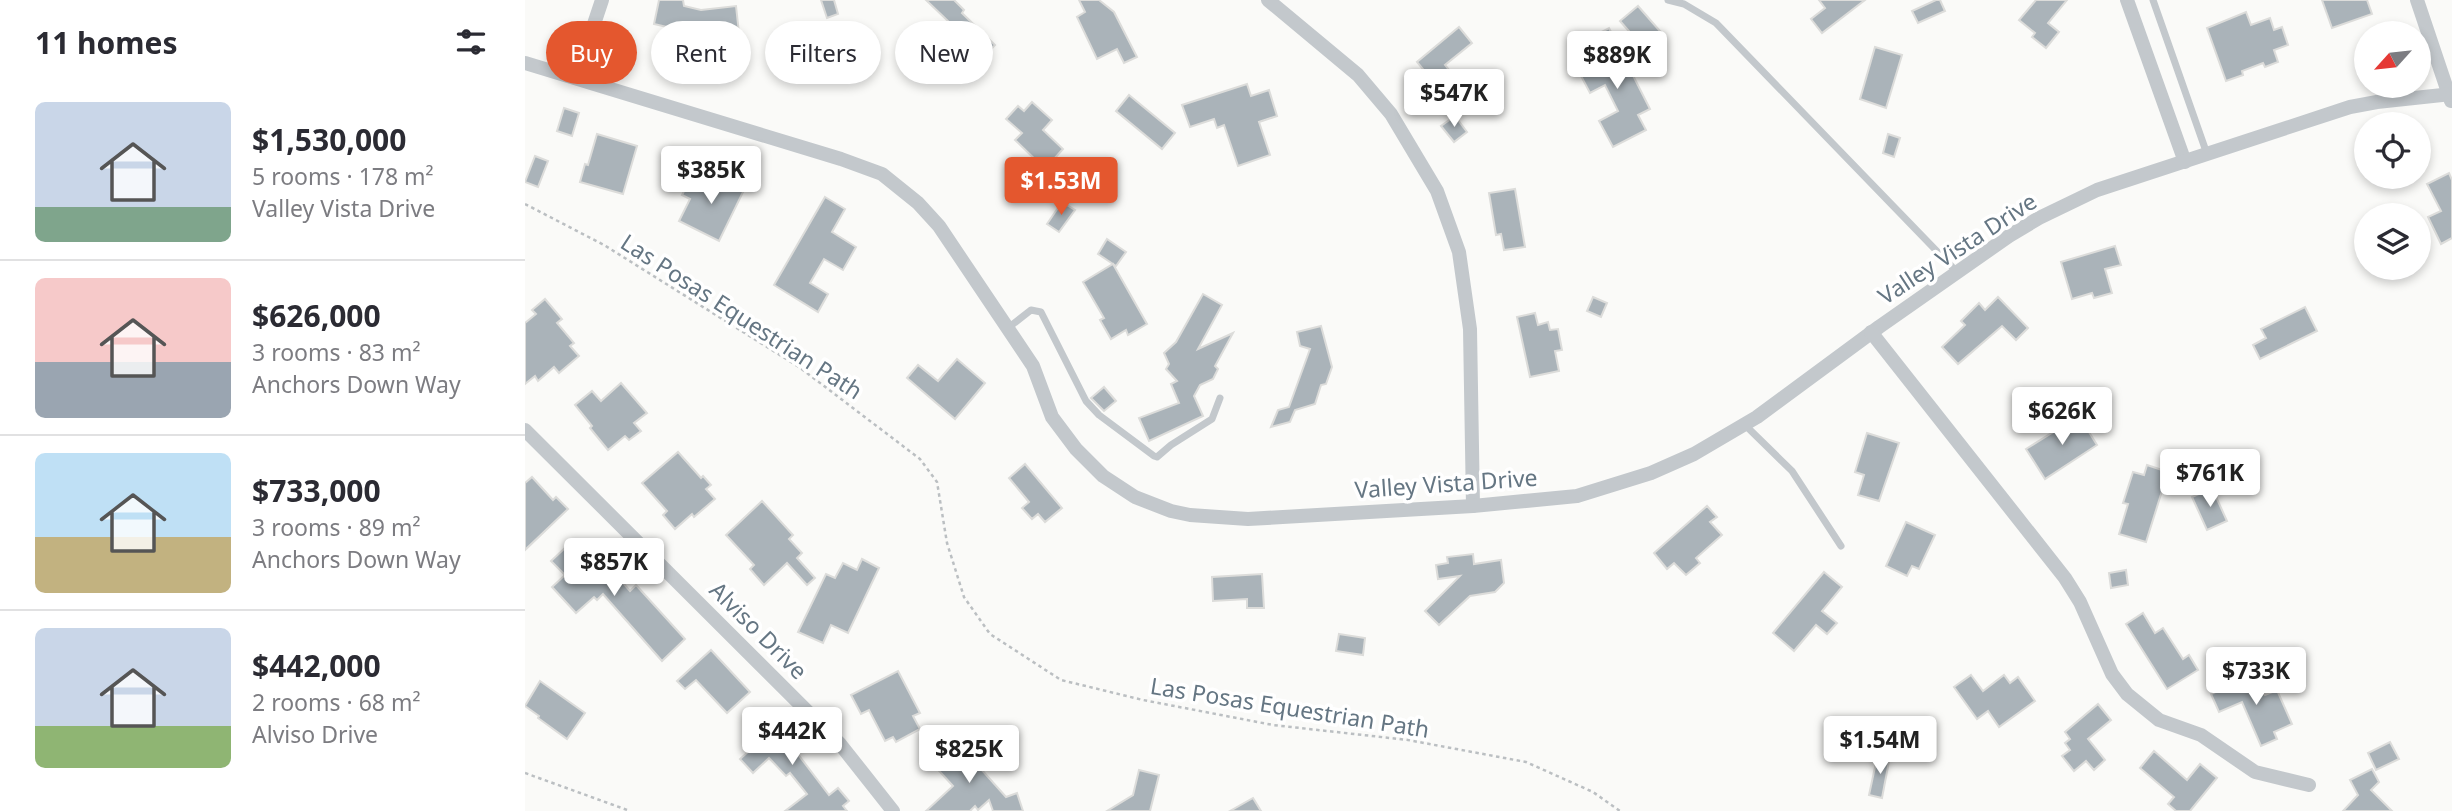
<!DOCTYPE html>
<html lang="en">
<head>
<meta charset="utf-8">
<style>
  :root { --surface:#fff; --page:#f7f7f7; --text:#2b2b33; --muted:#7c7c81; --line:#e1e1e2; --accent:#e4572e }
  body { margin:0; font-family:"Noto Sans",sans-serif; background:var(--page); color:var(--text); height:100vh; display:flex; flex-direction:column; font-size:26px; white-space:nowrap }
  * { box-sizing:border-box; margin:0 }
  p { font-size:23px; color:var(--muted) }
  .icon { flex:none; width:38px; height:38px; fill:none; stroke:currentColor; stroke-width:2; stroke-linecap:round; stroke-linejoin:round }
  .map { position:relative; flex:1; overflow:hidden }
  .sheet { display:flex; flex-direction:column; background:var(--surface); width:525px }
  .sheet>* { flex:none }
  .banner { position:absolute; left:21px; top:21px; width:665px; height:63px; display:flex; gap:14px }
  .needle { width:46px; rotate:243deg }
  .buttons { position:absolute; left:1829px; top:21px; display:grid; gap:14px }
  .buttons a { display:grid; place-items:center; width:77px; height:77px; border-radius:50%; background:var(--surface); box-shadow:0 4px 10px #0003; font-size:35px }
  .price { position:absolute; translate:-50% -60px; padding:0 16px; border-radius:7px; background:#fff; color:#222; font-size:23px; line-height:46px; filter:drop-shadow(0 2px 4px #0008) }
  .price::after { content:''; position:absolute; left:50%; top:42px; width:21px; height:16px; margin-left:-10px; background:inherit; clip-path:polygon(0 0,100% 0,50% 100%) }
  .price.active { background:var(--accent); color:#fff }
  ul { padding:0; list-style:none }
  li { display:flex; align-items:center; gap:21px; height:175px; padding:0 35px }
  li+li { border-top:2px solid var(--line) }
  li span { display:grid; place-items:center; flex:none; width:196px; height:140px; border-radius:10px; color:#555 }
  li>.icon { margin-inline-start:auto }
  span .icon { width:84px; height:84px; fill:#fffc; stroke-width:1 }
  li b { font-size:30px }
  h2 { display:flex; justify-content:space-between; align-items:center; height:84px; padding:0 35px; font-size:30px }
  .tag { padding:0 24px; border-radius:32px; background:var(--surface); box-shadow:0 4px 10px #0003; font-size:24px; line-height:63px }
  .tag.active { background:var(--accent); color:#fff }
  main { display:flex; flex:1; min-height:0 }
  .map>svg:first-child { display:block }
  .building { fill:#aab3b9; stroke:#dcdcda; stroke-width:2 }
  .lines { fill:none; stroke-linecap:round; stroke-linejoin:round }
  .path { stroke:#bbbfc2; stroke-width:2.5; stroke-dasharray:3.5 3.5; stroke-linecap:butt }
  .lane { stroke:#c3c8cc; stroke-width:7 }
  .street { stroke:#c3c8cc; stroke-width:14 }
  .labels { text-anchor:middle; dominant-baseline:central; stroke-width:7; stroke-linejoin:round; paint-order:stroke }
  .street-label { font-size:23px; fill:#657683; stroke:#fff }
</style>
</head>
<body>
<main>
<section class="sheet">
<h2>11 homes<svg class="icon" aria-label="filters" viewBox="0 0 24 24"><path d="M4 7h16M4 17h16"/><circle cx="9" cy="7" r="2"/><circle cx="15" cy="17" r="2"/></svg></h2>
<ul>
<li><span style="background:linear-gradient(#c9d6e8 75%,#7fa58c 0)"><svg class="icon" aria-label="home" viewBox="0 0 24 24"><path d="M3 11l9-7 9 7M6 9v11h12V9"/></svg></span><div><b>$1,530,000</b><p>5 rooms · 178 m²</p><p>Valley Vista Drive</p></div></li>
<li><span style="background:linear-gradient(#f6c9c9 60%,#9aa5b1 0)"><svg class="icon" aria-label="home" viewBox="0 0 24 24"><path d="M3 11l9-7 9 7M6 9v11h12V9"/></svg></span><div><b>$626,000</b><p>3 rooms · 83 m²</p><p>Anchors Down Way</p></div></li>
<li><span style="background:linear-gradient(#bfe0f5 60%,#c2b280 0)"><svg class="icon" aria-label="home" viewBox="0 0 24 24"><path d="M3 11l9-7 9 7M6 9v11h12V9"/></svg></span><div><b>$733,000</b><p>3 rooms · 89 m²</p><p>Anchors Down Way</p></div></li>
<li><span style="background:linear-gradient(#c9d6e8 70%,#8fb573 0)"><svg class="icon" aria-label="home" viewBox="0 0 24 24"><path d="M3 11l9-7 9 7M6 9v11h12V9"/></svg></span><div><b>$442,000</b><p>2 rooms · 68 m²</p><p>Alviso Drive</p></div></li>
</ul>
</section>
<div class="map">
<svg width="1927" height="811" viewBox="0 0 1927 811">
  <rect width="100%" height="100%" fill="#fafaf8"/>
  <g class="building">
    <polygon points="134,0 158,0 159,6 176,10 211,6 214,33 181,36 129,24"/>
    <polygon points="296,0 309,0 313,14 302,18"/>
    <polygon points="401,0 429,0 439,10 437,13 470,45 447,69 430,53 419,64 401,46 424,22"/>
    <polygon points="554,0 574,0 589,12 612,57 599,63 592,49 572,59 552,17 560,12"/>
    <polygon points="1294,0 1340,0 1297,33 1286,19 1300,8"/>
    <polygon points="1411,0 1415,0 1420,11 1393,23 1387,11"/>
    <polygon points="1511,0 1542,0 1523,23 1534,32 1521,48 1507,37 1510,33 1494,20"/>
    <polygon points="1797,0 1842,0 1847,14 1807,28"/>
    <polygon points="1113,6 1141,38 1124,54 1095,21"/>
    <polygon points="1721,12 1726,25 1745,18 1749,30 1757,27 1763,45 1749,50 1753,62 1740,67 1738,63 1717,71 1718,75 1701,81 1682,28"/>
    <polygon points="934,27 947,43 920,65 949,101 934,113 892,62"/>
    <polygon points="1084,28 1125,109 1113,115 1121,130 1088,147 1074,121 1093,111 1080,85 1065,93 1055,74 1080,61 1067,37"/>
    <polygon points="1350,47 1377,55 1361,108 1335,99"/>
    <polygon points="722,84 726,96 744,90 752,116 734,122 745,155 713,166 699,125 692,128 689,119 665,127 657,105"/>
    <polygon points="604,95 650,133 637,149 591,111"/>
    <polygon points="507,102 527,120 518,130 538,149 520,169 490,140 497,133 481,119 493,106 499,111"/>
    <polygon points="39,108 54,113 47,136 32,131"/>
    <polygon points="930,116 942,132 929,142 916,126"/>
    <polygon points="72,134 112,146 98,194 55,182 60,164 63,165"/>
    <polygon points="1363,134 1375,138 1369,157 1358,153"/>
    <polygon points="10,156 23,161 13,187 0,182"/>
    <polygon points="1924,173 1927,180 1927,238 1916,244 1903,217 1916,211 1902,184"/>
    <polygon points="192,174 220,188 194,241 154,221 165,199 157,195 165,179 185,188"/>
    <polygon points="990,189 1000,247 979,250 976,234 971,235 964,193"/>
    <polygon points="300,197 320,209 307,232 331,247 318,270 299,259 285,283 303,294 293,312 249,285"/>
    <polygon points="537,202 550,210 534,232 522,224"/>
    <polygon points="582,239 601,252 591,266 573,254"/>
    <polygon points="1590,246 1596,265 1580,269 1587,293 1569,298 1567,293 1547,299 1536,262"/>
    <polygon points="588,264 622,324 603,335 601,330 586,339 575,320 579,318 558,282"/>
    <polygon points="678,294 697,305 673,349 708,333 690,366 693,369 688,379 675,385 669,396 678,416 624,441 614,418 654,403 646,384 652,381 641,369 644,364 639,353 651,342"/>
    <polygon points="1068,297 1082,303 1076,317 1062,311"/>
    <polygon points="1473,297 1503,328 1491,340 1477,326 1433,364 1417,347 1440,325 1436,321 1454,303 1460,310"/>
    <polygon points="20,299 37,319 32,323 49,343 45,346 54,356 34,373 29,367 13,381 10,376 0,384 0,323 11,314 7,310"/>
    <polygon points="1780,307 1792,331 1735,359 1728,345 1741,338 1736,329"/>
    <polygon points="1010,313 1013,325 1023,322 1025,330 1033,329 1037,350 1030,351 1034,371 1005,377 992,317"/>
    <polygon points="796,326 807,367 801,384 796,385 790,404 770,410 765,422 746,427 753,410 764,407 785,349 775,346 772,332"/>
    <polygon points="432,359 460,383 430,419 382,378 393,365 413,381"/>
    <polygon points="96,383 122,413 109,423 116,431 104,440 100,436 83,450 65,428 67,426 50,405 67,391 76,401"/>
    <polygon points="579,387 591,401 579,411 566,398"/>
    <polygon points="1554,416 1572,445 1520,479 1501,449"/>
    <polygon points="1342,433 1374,443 1354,501 1333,495 1339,475 1330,472"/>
    <polygon points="153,452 176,478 178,476 186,485 181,489 190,499 169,517 167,514 150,529 138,515 142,511 117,483"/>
    <polygon points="500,464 537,508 520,522 513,514 507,519 497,508 504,502 484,478"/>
    <polygon points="1622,465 1643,472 1621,542 1594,534 1603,504 1598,503 1608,472 1619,475"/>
    <polygon points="7,477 28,500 31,497 43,509 0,550 0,483"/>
    <polygon points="1687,488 1702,521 1682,530 1667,497"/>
    <polygon points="237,501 268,535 264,539 277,553 272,558 290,578 282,585 262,563 239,585 225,569 229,565 201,535"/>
    <polygon points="1182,506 1192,517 1185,522 1197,535 1171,558 1175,563 1161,575 1149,563 1142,569 1129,553"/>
    <polygon points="1381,522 1410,535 1394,569 1387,566 1382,576 1361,566"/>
    <polygon points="64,544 105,591 111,585 160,639 137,661 78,594 72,600 69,597 51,613 27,587 40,575 26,561 40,548 49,557"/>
    <polygon points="948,554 949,564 976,560 979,583 970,592 945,596 914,625 900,611 935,576 913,579 911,565 923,563 922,557"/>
    <polygon points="337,559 354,568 323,633 306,625 298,643 273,632 301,574 310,578 318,563 332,570"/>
    <polygon points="1601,570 1603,585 1586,588 1584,573"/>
    <polygon points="1299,572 1317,587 1297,611 1312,623 1302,634 1291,625 1269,651 1248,633"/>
    <polygon points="737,574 739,608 722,608 722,599 688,601 687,577"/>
    <polygon points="1618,613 1630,633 1638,628 1658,659 1664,655 1673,670 1642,689 1601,624"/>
    <polygon points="814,634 840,638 838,655 811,651"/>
    <polygon points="186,650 225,692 202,713 171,680 160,689 152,681"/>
    <polygon points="373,671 395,713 388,716 395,729 371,742 368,737 360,741 344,710 336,714 326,695"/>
    <polygon points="1731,674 1740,695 1752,690 1767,724 1749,732 1752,739 1736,746 1717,702 1694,712 1686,694"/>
    <polygon points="1446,675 1458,691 1479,675 1485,683 1493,677 1510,701 1474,727 1463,711 1452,719 1429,687"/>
    <polygon points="15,681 60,713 42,739 13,718 14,716 0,706"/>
    <polygon points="1573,704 1586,720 1563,739 1580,760 1569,770 1561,761 1549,771 1537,756 1545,750 1540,743 1545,739 1540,732"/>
    <polygon points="246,718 258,730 264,725 282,743 272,753 304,795 313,788 324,801 318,806 322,811 260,811 282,794 265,773 261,776 244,758 228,773 215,759 234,742 228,735"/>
    <polygon points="430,740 481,797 492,793 498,811 468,811 464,800 453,810 450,806 445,811 401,811 428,786 406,762"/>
    <polygon points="1865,742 1874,759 1851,770 1843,753"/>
    <polygon points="1629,751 1662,780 1675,764 1692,778 1665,811 1651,811 1643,804 1649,797 1615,768"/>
    <polygon points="1353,753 1365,756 1357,798 1344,795"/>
    <polygon points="1847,769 1854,782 1846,790 1867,811 1818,811 1833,795 1825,780"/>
    <polygon points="614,770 634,775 625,811 582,811 608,795"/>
    <polygon points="728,798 736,811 705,811"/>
  </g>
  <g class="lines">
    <g class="path">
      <polyline points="0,204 79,245 274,367 395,459 412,482 422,543 439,597 465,634 536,680 618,700 748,725 883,740 1001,762 1068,792 1095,811"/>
      <polyline points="0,773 105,811"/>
    </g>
    <g class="lane">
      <polyline points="1143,0 1159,4 1191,23 1432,272"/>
      <polyline points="1628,0 1682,154"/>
      <polyline points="483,328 506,310 516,312 561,401 574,415 629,456 632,457 646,445 687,419 695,398"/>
      <polyline points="1220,425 1267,471 1316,546"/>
    </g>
    <g class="street">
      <polyline points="743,0 833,75 866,114 912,191 934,252 945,329 948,506"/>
      <polyline points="1602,0 1660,162"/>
      <polyline points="1892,0 1926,101"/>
      <polyline points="0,63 316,159 357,174 393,203 414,226 508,366 527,417 551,449 578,476 610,497 646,511 665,515 723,519 948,506 1052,496 1126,473 1169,454 1232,417 1354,327 1484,236 1514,218 1572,190 1825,107 1852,102 1927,94"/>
      <polyline points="51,78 77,0"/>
      <polyline points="1346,332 1540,578 1555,602 1587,674 1602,694 1634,720 1676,735 1730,772 1784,785"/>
      <polyline points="0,430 315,744 368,811"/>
    </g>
  </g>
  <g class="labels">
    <g class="street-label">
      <text transform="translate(1432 248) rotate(-33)">Valley Vista Drive</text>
      <text transform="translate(217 316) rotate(33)">Las Posas Equestrian Path</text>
      <text transform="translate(921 483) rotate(-4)">Valley Vista Drive</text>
      <text transform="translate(234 630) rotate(45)">Alviso Drive</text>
      <text transform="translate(765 707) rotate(9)">Las Posas Equestrian Path</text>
    </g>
  </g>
</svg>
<div class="buttons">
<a><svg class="needle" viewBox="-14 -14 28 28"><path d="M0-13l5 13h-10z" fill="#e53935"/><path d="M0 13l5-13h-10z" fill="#7c7c81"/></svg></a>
<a><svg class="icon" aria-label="locate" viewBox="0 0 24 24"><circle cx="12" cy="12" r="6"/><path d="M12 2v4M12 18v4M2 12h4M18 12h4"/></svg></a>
<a><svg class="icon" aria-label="layers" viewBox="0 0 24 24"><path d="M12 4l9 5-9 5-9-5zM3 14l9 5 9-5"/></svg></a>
</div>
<b class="price" style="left:1092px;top:91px">$889K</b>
<b class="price" style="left:929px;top:129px">$547K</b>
<b class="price" style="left:186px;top:206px">$385K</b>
<b class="price active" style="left:536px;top:217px">$1.53M</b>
<b class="price" style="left:1537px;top:447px">$626K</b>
<b class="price" style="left:1685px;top:509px">$761K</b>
<b class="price" style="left:89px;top:598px">$857K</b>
<b class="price" style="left:1731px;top:707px">$733K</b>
<b class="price" style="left:267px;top:767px">$442K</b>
<b class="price" style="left:1355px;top:776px">$1.54M</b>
<b class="price" style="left:444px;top:785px">$825K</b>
<div class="banner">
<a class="tag active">Buy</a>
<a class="tag">Rent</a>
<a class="tag">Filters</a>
<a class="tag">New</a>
</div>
</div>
</main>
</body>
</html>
